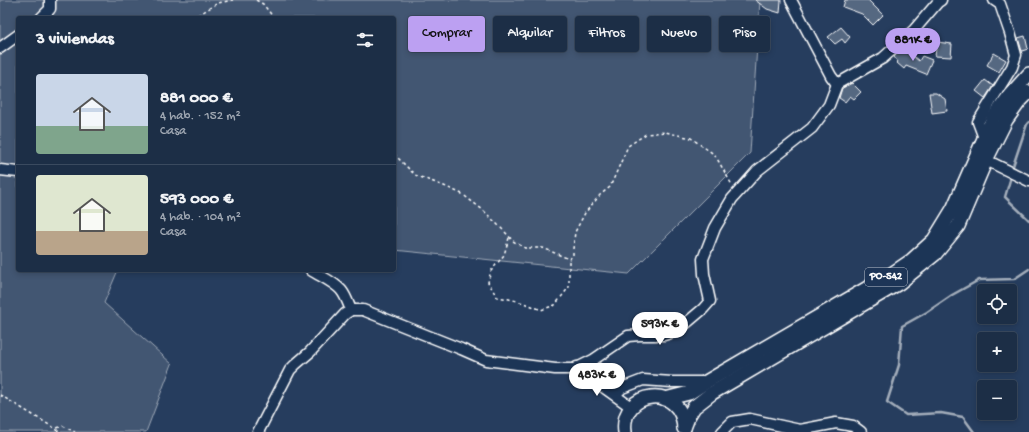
<!DOCTYPE html>
<html lang="es">
<head>
<meta charset="utf-8">
<style>
  :root { --surface:#1c2e46; --page:#25364d; --text:#f1f3f6; --muted:#a0a8b3; --line:#3a4a5f; --accent:#bca0f2 }
  body { margin:0; font-family:"Gochi Hand",sans-serif; background:var(--page); color:var(--text); height:100vh; display:flex; flex-direction:column; font-size:15px; white-space:nowrap }
  * { box-sizing:border-box; margin:0 }
  p { font-size:13px; color:var(--muted) }
  .icon { flex:none; width:22px; height:22px; fill:none; stroke:currentColor; stroke-width:2; stroke-linecap:round; stroke-linejoin:round }
  .map { position:relative; flex:1; overflow:hidden }
  .drawer { position:absolute; left:16px; top:16px; width:380px; height:256px; display:flex; flex-direction:column; background:var(--surface); border-radius:4px; box-shadow:0 2px 6px #0003,0 0 0 1px var(--line) }
  .drawer>* { flex:none }
  .banner { position:absolute; left:408px; top:16px; width:380px; height:36px; display:flex; gap:8px }
  .buttons { position:absolute; left:977px; top:284px; display:grid; gap:8px }
  .buttons a { display:grid; place-items:center; width:40px; height:40px; border-radius:4px; background:var(--surface); box-shadow:0 2px 6px #0003,0 0 0 1px var(--line); font-size:20px }
  .price { position:absolute; translate:-50% -34px; padding:0 9px; border-radius:14px; background:#fff; color:#222; font-size:13px; line-height:26px; filter:drop-shadow(0 1px 2px #0008) }
  .price::after { content:''; position:absolute; left:50%; top:24px; width:12px; height:9px; margin-left:-6px; background:inherit; clip-path:polygon(0 0,100% 0,50% 100%) }
  .price.active { background:var(--accent); color:#111 }
  ul { padding:0; list-style:none }
  li { display:flex; align-items:center; gap:12px; height:100px; padding:0 20px }
  li+li { border-top:1px solid var(--line) }
  li span { display:grid; place-items:center; flex:none; width:112px; height:80px; border-radius:4px; color:#555 }
  li>.icon { margin-inline-start:auto }
  span .icon { width:48px; height:48px; fill:#fffc; stroke-width:1 }
  li b { font-size:17px }
  h2 { display:flex; justify-content:space-between; align-items:center; height:48px; padding:0 20px; font-size:17px }
  .tag { padding:0 14px; border-radius:4px; background:var(--surface); box-shadow:0 2px 6px #0003,0 0 0 1px var(--line); font-size:14px; line-height:36px }
  .tag.active { background:var(--accent); color:#111 }
  .map>svg:first-child { display:block }
  .green { fill:#425672; stroke:#a0aab8 }
  .lines { fill:none; stroke-linecap:round; stroke-linejoin:round }
  .stream { stroke:#a4aebb; stroke-width:2.5 }
  .building { fill:#556781; stroke:#fff }
  .minor-casing { stroke:#fff; stroke-width:13 }
  .major-casing { stroke:#fff; stroke-width:16 }
  .path { stroke:#fff; stroke-width:1.5; stroke-dasharray:3 3; stroke-linecap:butt }
  .minor { stroke:#1d3557; stroke-width:10 }
  .major { stroke:#1d3557; stroke-width:13 }
  .labels { text-anchor:middle; dominant-baseline:central; stroke-width:3; stroke-linejoin:round; paint-order:stroke }
  .shield { fill:#1d3557; stroke:#bbc2cd; stroke-width:1 }
  .shield-label { font-size:11px; font-weight:bold; fill:#fff }
</style>
</head>
<body>
<div class="map">
<svg width="1029" height="432" viewBox="0 0 1029 432">
  <rect width="100%" height="100%" fill="#263d5e"/>
  <filter id="ink" filterUnits="userSpaceOnUse"><feTurbulence type="fractalNoise" baseFrequency=".025" numOctaves="2"/><feDisplacementMap in="SourceGraphic" scale="8" xChannelSelector="R" yChannelSelector="G"/><feConvolveMatrix kernelMatrix="1 2 1 2 8 2 1 2 1" color-interpolation-filters="sRGB"/></filter>
  <g filter="url(#ink)">
    <polygon class="green" points="0,0 760,0 750,153 629,274 394,250 394,18 18,18 18,270 118,270 104,303 172,364 146,432 0,432"/>
    <g class="lines">
      <g class="stream">
        <polyline points="1013,166 1027,124 1029,122"/>
        <polyline points="1010,180 1005,197 1029,220"/>
        <polyline points="974,432 963,417 941,413 906,415 887,402 899,365 902,326 927,312 952,295 979,280 1014,279 1029,269"/>
      </g>
    </g>
    <g class="building">
      <polygon points="755,0 781,0 780,13 767,9"/>
      <polygon points="845,0 868,0 883,15 873,25 862,14 843,7"/>
      <polygon points="841,27 850,37 845,43 842,39 835,44 828,37"/>
      <polygon points="1025,36 1028,49 1022,51 1018,38"/>
      <polygon points="937,42 952,44 951,57 935,56"/>
      <polygon points="903,48 919,61 922,56 932,60 926,74 906,66 904,69 897,63 898,62 894,57"/>
      <polygon points="994,53 1006,60 999,72 987,65"/>
      <polygon points="985,80 993,86 985,98 976,91"/>
      <polygon points="852,83 861,92 854,99 850,96 845,102 839,98 842,88"/>
      <polygon points="929,93 936,93 945,99 947,111 932,113"/>
    </g>
    <g class="lines">
      <defs>
        <g id="minor">
          <polyline points="791,0 831,76 837,84"/>
          <polyline points="41,18 50,9 50,0"/>
          <polyline points="0,48 18,35"/>
          <polyline points="984,138 978,122 1012,67 1016,55 1010,33 1000,4 994,0"/>
          <polyline points="986,160 1029,181"/>
          <polyline points="0,170 18,172"/>
          <path d="M311,270C320,276 334,282 341,290C346,296 348,303 351,310"/>
          <polyline points="577,367 596,382 631,407"/>
          <polyline points="615,395 622,388 643,380 672,382 706,382"/>
          <polyline points="258,432 290,370 296,364 310,352 345,314 351,310 363,310 461,349 486,360 555,369 575,369 593,360 628,336 640,335 664,335 677,331 703,309 710,301 704,274 703,259 715,228 732,199 757,171 812,128 829,105 837,84 883,58 914,30 938,2 941,0"/>
          <polyline points="722,432 732,422 750,419 800,430 836,423 853,426 861,432"/>
        </g>
        <g id="major">
          <polyline points="665,399 689,393 706,382 890,275 912,260 934,240 953,209 993,118 1010,95 1029,74"/>
          <polyline points="684,428 689,415 694,407 712,393 899,283 935,254 958,226 986,160 1006,120 1019,102 1029,92"/>
          <path d="M625,432C619,390 682,382 684,428"/>
        </g>
      </defs>
      <use href="#minor" class="minor-casing"/>
      <use href="#major" class="major-casing"/>
      <g class="path">
        <polyline points="256,0 263,4 274,18"/>
        <polyline points="193,18 218,3 233,0"/>
        <polyline points="394,154 415,175 444,186 462,194 483,210 504,231 513,241 525,248 543,248 569,259 573,256 573,249 575,232 585,213 600,195 610,187 628,146 646,134 665,132 691,138 715,155 732,185"/>
        <path d="M509,238L504,255L491,271L488,282L497,297C512,299 526,303 541,310L555,305L569,287V260"/>
        <polyline points="0,395 56,429 59,432"/>
        <polyline points="57,428 63,426 75,432"/>
      </g>
      <use href="#minor" class="minor"/>
      <use href="#major" class="major"/>
    </g>
  </g>
  <g class="labels">
    <rect class="shield" x="865" y="268" width="42" height="18" rx="3"/>
    <g class="shield-label">
      <text x="886" y="277">PO-542</text>
    </g>
  </g>
</svg>
<div class="buttons">
<a><svg class="icon" aria-label="locate" viewBox="0 0 24 24"><circle cx="12" cy="12" r="6"/><path d="M12 2v4M12 18v4M2 12h4M18 12h4"/></svg></a>
<a>+</a>
<a>−</a>
</div>
<b class="price active" style="left:913px;top:62px">881K €</b>
<b class="price" style="left:660px;top:346px">593K €</b>
<b class="price" style="left:597px;top:397px">483K €</b>
<div class="banner">
<a class="tag active">Comprar</a>
<a class="tag">Alquilar</a>
<a class="tag">Filtros</a>
<a class="tag">Nuevo</a>
<a class="tag">Piso</a>
</div>
<section class="drawer">
<h2>3 viviendas<svg class="icon" aria-label="filters" viewBox="0 0 24 24"><path d="M4 7h16M4 17h16"/><circle cx="9" cy="7" r="2"/><circle cx="15" cy="17" r="2"/></svg></h2>
<ul>
<li><span style="background:linear-gradient(#c9d6e8 65%,#7fa58c 0)"><svg class="icon" aria-label="home" viewBox="0 0 24 24"><path d="M3 11l9-7 9 7M6 9v11h12V9"/></svg></span><div><b>881 000 €</b><p>4 hab. · 152 m²</p><p>Casa</p></div></li>
<li><span style="background:linear-gradient(#dfe7d0 70%,#b9a48a 0)"><svg class="icon" aria-label="home" viewBox="0 0 24 24"><path d="M3 11l9-7 9 7M6 9v11h12V9"/></svg></span><div><b>593 000 €</b><p>4 hab. · 104 m²</p><p>Casa</p></div></li>
</ul>
</section>
</div>
</body>
</html>
